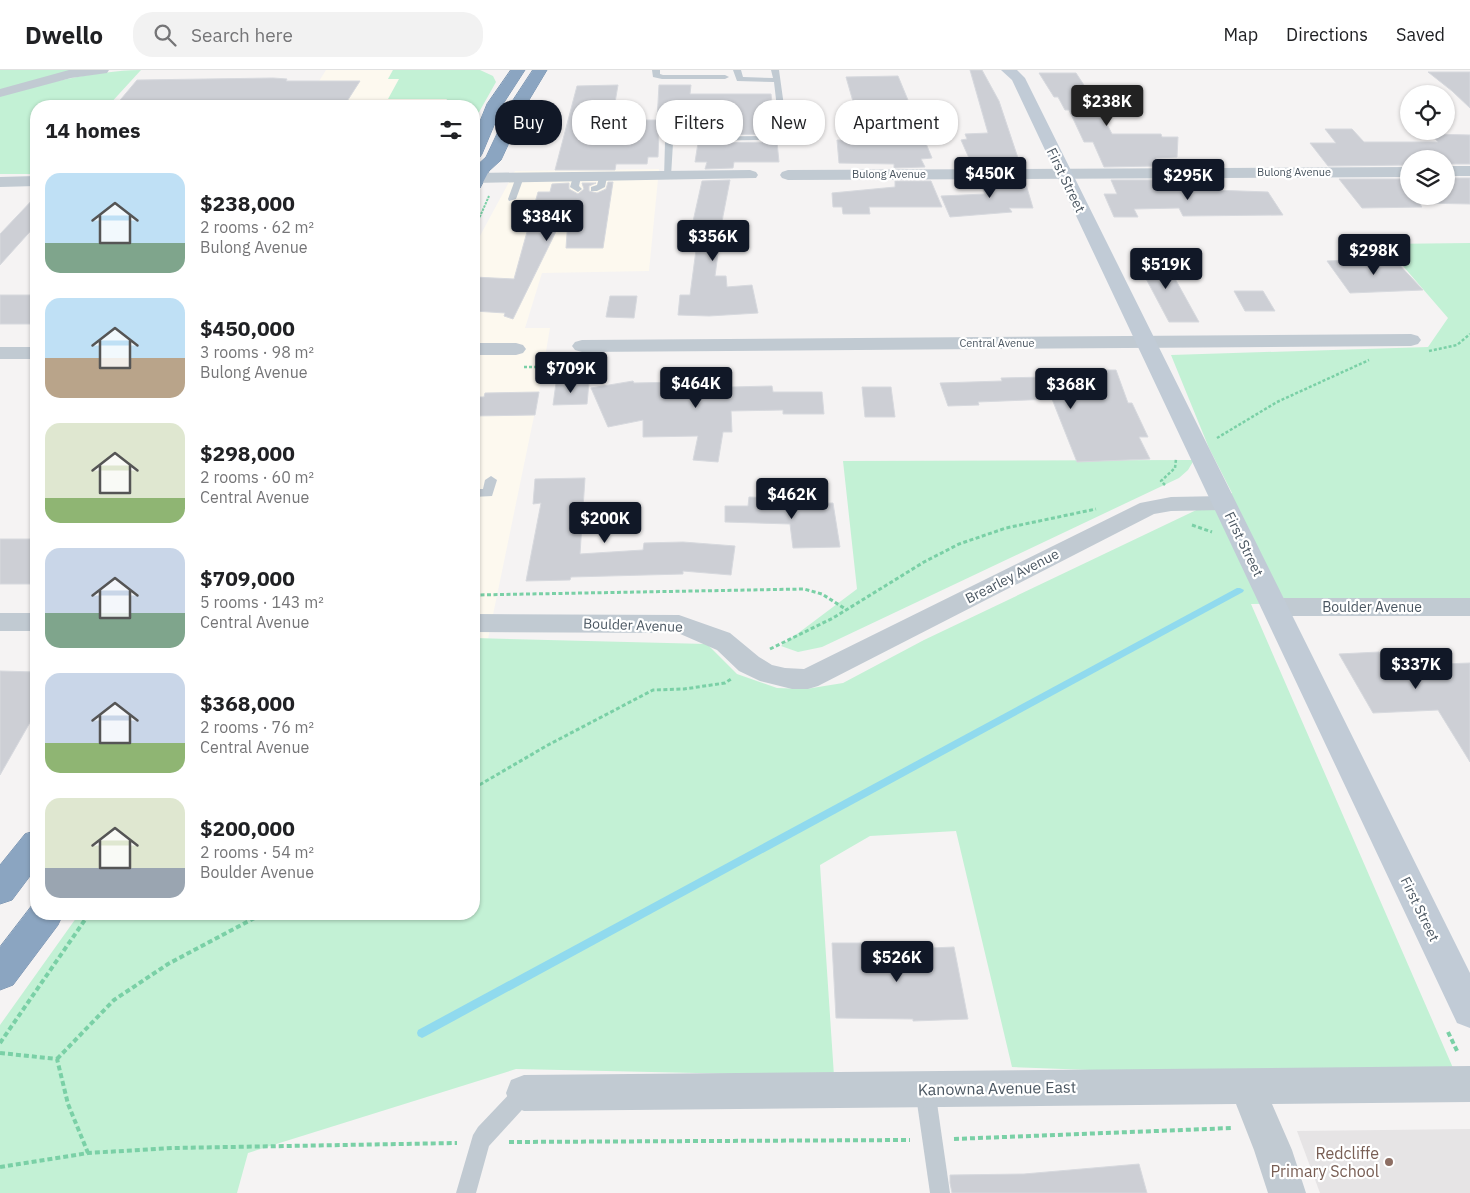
<!DOCTYPE html>
<html lang="en">
<head>
<meta charset="utf-8">
<style>
  :root { --surface:#fff; --page:#f2f2f2; --text:#202124; --muted:#757577; --line:#e0e0e0; --accent:#111827 }
  body { margin:0; font-family:"IBM Plex Sans",sans-serif; background:var(--page); color:var(--text); height:100vh; display:flex; flex-direction:column; font-size:19px; white-space:nowrap }
  * { box-sizing:border-box; margin:0 }
  p { font-size:16px; color:var(--muted) }
  .icon { flex:none; width:28px; height:28px; fill:none; stroke:currentColor; stroke-width:2; stroke-linecap:round; stroke-linejoin:round }
  .map { position:relative; flex:1; overflow:hidden }
  .details { position:absolute; left:30px; top:30px; width:450px; height:820px; display:flex; flex-direction:column; background:var(--surface); border-radius:20px; box-shadow:0 1px 4px #0004 }
  .details>* { flex:none }
  .banner { position:absolute; left:495px; top:30px; width:475px; height:45px; display:flex; gap:10px }
  .fabs { position:absolute; left:1400px; top:15px; display:grid; gap:10px }
  .fabs a { display:grid; place-items:center; width:55px; height:55px; border-radius:50%; background:var(--surface); box-shadow:0 1px 4px #0004; font-size:25px }
  .price { position:absolute; translate:-50% -42px; padding:0 11px; border-radius:5px; background:var(--accent); color:#fff; font-size:16px; line-height:32px; filter:drop-shadow(0 1px 2px #0008) }
  .price::after { content:''; position:absolute; left:50%; top:30px; width:15px; height:11px; margin-left:-8px; background:inherit; clip-path:polygon(0 0,100% 0,50% 100%) }
  .price.on { background:#222; color:#fff }
  ul { padding:0; list-style:none }
  li { display:flex; align-items:center; gap:15px; height:125px; padding:0 15px }
  li span { display:grid; place-items:center; flex:none; width:140px; height:100px; border-radius:15px; color:#555 }
  li>.icon { margin-inline-start:auto }
  span .icon { width:60px; height:60px; fill:#fffc; stroke-width:1 }
  li b { font-size:21px }
  h2 { display:flex; justify-content:space-between; align-items:center; height:60px; padding:0 15px; font-size:21px }
  .pill { padding:0 18px; border-radius:20px; background:var(--surface); box-shadow:0 1px 4px #0004; font-size:18px; line-height:45px }
  .pill.on { background:var(--accent); color:#fff }
  header { display:flex; align-items:center; gap:30px; box-sizing:border-box; height:70px; padding:0 25px; background:var(--surface); border-bottom:1px solid var(--line) }
  header strong { font-size:24px }
  nav { display:flex; gap:28px; margin-inline-start:auto; font-size:18px }
  .search { width:350px; height:45px; background:var(--page); display:flex; align-items:center; gap:12px; box-sizing:border-box; padding:0 18px; border-radius:20px; color:var(--muted); font-size:19px }
  .map>svg:first-child { display:block }
  .commercial { fill:#fdf9ef }
  .education { fill:#e6e4e5 }
  .green { fill:#c3f1d5 }
  .lines { fill:none; stroke-linecap:round; stroke-linejoin:round }
  .stream { fill:#90daee; fill-rule:evenodd }
  .building { fill:#cdcfd5; stroke:#d7d9de }
  .highway-casing { stroke:#7690ad; stroke-width:1 }
  .path-far3 { stroke:#7ad0a6; stroke-width:2; stroke-dasharray:2.5 1; stroke-linecap:butt }
  .path-far2 { stroke:#7ad0a6; stroke-width:2.5; stroke-dasharray:3 2; stroke-linecap:butt }
  .path-far1 { stroke:#7ad0a6; stroke-width:3; stroke-dasharray:4 2.5; stroke-linecap:butt }
  .path { stroke:#7ad0a6; stroke-width:4; stroke-dasharray:5 3; stroke-linecap:butt }
  .lane { fill:#c1cad2; fill-rule:evenodd }
  .street { fill:#c1cad2; fill-rule:evenodd }
  .secondary { fill:#c1cbd6; fill-rule:evenodd }
  .highway { fill:#8ba5c1; fill-rule:evenodd }
  .education-dot { fill:#8d6e63; stroke:#fff; stroke-width:2 }
  .labels { text-anchor:middle; dominant-baseline:central; stroke-width:4.5; stroke-linejoin:round; paint-order:stroke }
  .far-street-label { font-size:11px; fill:#4a5661; stroke:#fff }
  .street-label { font-size:14px; fill:#4a5661; stroke:#fff }
  .near-street-label { font-size:16px; fill:#4a5661; stroke:#fff }
  .near-education-label { font-size:16px; fill:#785e54; stroke:#fff; text-anchor:end }
</style>
</head>
<body>
<header>
<strong>Dwello</strong>
<div class="search"><svg class="icon" aria-label="search" viewBox="0 0 24 24"><circle cx="10" cy="10" r="6"/><path d="M15 15l6 6"/></svg>Search here</div>
<nav><a>Map</a><a>Directions</a><a>Saved</a></nav>
</header>
<div class="map">
<svg width="1470" height="1123" viewBox="0 0 1470 1123">
  <rect width="100%" height="100%" fill="#f5f3f3"/>
  <g class="commercial">
    <polygon points="326,0 393,0 388,9 399,9 389,28 447,29 444,36 303,36"/>
    <polygon points="659,99 649,201 542,203 525,258 550,258 539,322 488,569 474,568 474,177 515,101"/>
  </g>
  <polygon class="education" points="1470,1059 1470,1123 1320,1123 1297,1061"/>
  <g class="green">
    <polygon points="0,0 79,0 0,20"/>
    <path d="M141,0L108,36H36V104H0V26C48,13 91,1 141,0Z"/>
    <polygon points="393,0 480,0 493,6 496,12 474,51 474,36 444,36 447,29 388,29 399,9 388,9"/>
    <polygon points="1470,173 1470,531 1251,534 1460,1014 1012,997 956,761 870,766 820,795 834,1006 516,999 248,1083 237,1123 0,1123 0,955 79,844 474,844 474,568 707,574 737,604 777,618 806,619 843,613 924,570 1232,423 1209,378 1171,285 1428,277 1448,248 1384,174"/>
    <polygon points="1194,390 1188,400 1179,408 822,577 798,582 781,576 857,519 843,391"/>
  </g>
  <g class="lines">
    <polygon class="stream" points="1237,518 1240,518 1244,520 1243,522 426,966 422,968 418,966 417,963 418,960"/>
  </g>
  <g class="building">
    <polygon points="970,0 982,0 999,31 1021,97 973,97 961,70 967,69 965,64 988,63"/>
    <polygon points="1428,2 1470,2 1470,38 1452,21"/>
    <polygon points="1039,3 1076,3 1097,35 1112,64 1161,64 1162,67 1178,67 1177,87 1156,88 1156,96 1104,97 1093,72 1084,72 1069,40 1065,40 1058,27 1054,27"/>
    <polygon points="898,6 932,88 921,89 925,97 894,98 894,94 839,93 837,70 864,70 846,7"/>
    <polygon points="273,8 287,9 286,11 360,11 344,36 313,36 316,32 269,31 267,36 188,36 191,31 144,31 142,35 116,35 137,10"/>
    <polygon points="618,15 612,50 657,50 659,15 691,15 690,24 771,24 776,64 699,65 699,59 659,60 658,87 648,87 647,94 616,94 615,100 555,100 577,16"/>
    <polygon points="1325,59 1352,59 1364,72 1438,72 1431,64 1470,65 1470,94 1446,94 1446,89 1409,89 1409,95 1328,96 1310,73 1336,73"/>
    <polygon points="777,72 779,92 734,92 733,98 705,99 707,92 695,92 698,73"/>
    <polygon points="1446,108 1470,108 1470,134 1419,133 1422,137 1362,138 1339,109 1409,109 1409,126 1446,126"/>
    <polygon points="730,110 723,146 715,206 726,206 727,217 752,215 758,243 709,246 678,245 680,225 690,225 698,165 690,165 702,111"/>
    <polygon points="1111,110 1156,110 1156,118 1268,122 1283,145 1183,146 1179,138 1134,139 1138,147 1114,147 1104,124 1117,124"/>
    <polygon points="895,111 931,111 942,137 869,137 870,144 843,144 842,137 833,137 832,123 895,117"/>
    <polygon points="979,111 1025,111 1033,138 1009,138 1012,142 950,147 941,126 985,124"/>
    <polygon points="608,112 613,112 603,178 566,178 569,135 513,249 504,246 505,243 474,241 474,207 514,209 538,122 550,122 552,114 569,113 569,119 578,124 584,119 582,113 596,113 589,116 589,121 597,123 606,119"/>
    <polygon points="36,126 36,155 0,195 0,164"/>
    <polygon points="1134,186 1163,187 1199,252 1169,252"/>
    <polygon points="1393,188 1423,220 1350,223 1327,191"/>
    <polygon points="1234,221 1263,221 1275,241 1245,241"/>
    <rect x="0" y="225" width="36" height="29"/>
    <polygon points="610,226 637,226 634,248 606,247"/>
    <polygon points="1088,300 1116,300 1128,333 1132,333 1148,367 1139,367 1150,389 1077,392 1052,329 978,332 979,335 948,336 940,313 1002,311 1001,308 1090,306"/>
    <polygon points="633,311 634,313 730,311 731,317 772,316 773,322 822,322 824,344 783,344 783,340 731,341 732,362 723,362 718,392 693,390 698,366 643,367 643,350 608,357 591,318"/>
    <polygon points="589,312 587,334 553,335 556,313"/>
    <polygon points="862,317 891,317 895,347 865,347"/>
    <polygon points="539,322 535,345 474,346 474,327 484,327 485,323"/>
    <polygon points="585,408 580,484 643,480 644,473 683,472 735,476 731,505 683,501 683,504 571,507 570,510 526,511 541,433 533,434 535,409"/>
    <polygon points="749,427 778,428 778,435 833,433 840,477 793,478 790,454 725,452 725,436 748,436"/>
    <rect x="0" y="469" width="36" height="45"/>
    <polygon points="1379,582 1387,596 1470,593 1470,692 1438,640 1373,643 1339,584"/>
    <polygon points="0,601 36,602 36,642 0,705"/>
    <polygon points="832,873 886,873 887,880 954,877 968,949 913,951 913,949 836,948"/>
    <polygon points="1139,1094 1147,1123 952,1123 950,1113 950,1105 1024,1104"/>
  </g>
  <g class="lines">
    <defs>
      <g id="highway">
        <polygon points="511,0 525,0 503,34 482,84 480,87 474,89 474,66 487,34"/>
        <polygon points="533,0 547,0 529,30 501,90 489,101 480,118 474,119 474,98 486,87 513,30"/>
        <polygon points="36,761 36,798 12,830 0,834 0,795 25,764"/>
        <polygon points="34,833 36,833 36,844 63,844 58,855 13,915 0,920 0,877"/>
      </g>
    </defs>
    <use href="#highway" class="highway-casing"/>
    <polyline class="path-far3" points="474,160 489,126"/>
    <g class="path-far2">
      <polyline points="1429,281 1457,275 1470,264"/>
      <polyline points="524,297 539,297"/>
      <polyline points="1217,368 1277,332 1369,290"/>
      <polyline points="1165,415 1161,411 1175,398 1176,389"/>
    </g>
    <g class="path-far1">
      <polyline points="1192,455 1212,462"/>
      <polyline points="474,525 804,519 822,524 847,540"/>
      <polyline points="770,579 833,548 924,492 959,474 1006,458 1096,439"/>
      <polyline points="474,718 548,675 653,620 684,619 725,613 731,609"/>
    </g>
    <g class="path">
      <polyline points="1448,962 1458,983"/>
      <polyline points="0,973 89,844"/>
      <polyline points="0,983 57,989 68,1034 88,1083"/>
      <polyline points="57,989 114,930 168,894 262,844"/>
      <polyline points="954,1069 1232,1058"/>
      <polyline points="509,1072 910,1070"/>
      <polyline points="0,1097 88,1083 173,1078 457,1073"/>
    </g>
    <g class="lane">
      <polygon points="652,0 660,0 660,4 663,5 725,5 729,7 725,9 662,9 653,7"/>
      <polygon points="733,0 741,0 743,7 773,8 771,0 779,0 788,65 776,70 675,71 673,73 671,106 664,108 665,72 670,67 775,66 780,64 774,12 737,11"/>
      <polygon points="520,104 524,107 516,129 509,131 508,129 516,107"/>
      <polygon points="577,104 581,107 579,116 582,119 578,122 570,117 573,107"/>
      <polygon points="600,105 607,107 605,117 597,121 591,121 591,117 597,115"/>
      <polygon points="491,406 497,410 492,426 474,427 474,419 483,419 485,410"/>
      <polygon points="925,1010 932,1012 935,1019 950,1123 930,1123 915,1019 918,1012"/>
      <polygon points="524,1014 531,1016 534,1023 531,1030 489,1076 476,1123 456,1123 473,1065 478,1057 517,1016"/>
    </g>
    <g class="street">
      <polygon points="69,0 109,0 107,3 71,8 0,27 0,19"/>
      <rect x="1446" y="96" width="24" height="10"/>
      <polygon points="1409,97 1409,107 788,110 782,108 780,105 782,102 788,100"/>
      <polygon points="750,100 756,102 758,105 756,108 474,113 474,103"/>
      <polygon points="36,106 36,116 0,117 0,107"/>
      <polygon points="1411,264 1418,266 1421,270 1418,274 1411,276 582,282 575,280 572,276 575,272 582,270"/>
      <polygon points="474,273 516,273 523,275 526,279 523,283 516,285 474,285"/>
      <rect x="0" y="277" width="36" height="12"/>
      <polygon points="1224,426 1232,428 1236,433 1232,438 1224,440 1171,441 1154,444 818,616 808,619 792,619 760,611 739,601 717,580 678,563 474,562 474,544 679,545 730,563 759,587 772,595 785,598 804,599 1140,433 1171,427"/>
      <polygon points="1274,528 1470,528 1470,546 1274,546 1265,543 1261,537 1265,531"/>
      <rect x="0" y="543" width="36" height="18"/>
      <polygon points="1470,996 1470,1032 1272,1034 1292,1080 1306,1123 1268,1123 1254,1080 1236,1034 524,1041 511,1036 506,1023 511,1010 524,1005"/>
    </g>
    <polygon class="secondary" points="1001,0 1017,0 1025,8 1470,903 1470,958 1457,953 1012,10"/>
    <use href="#highway" class="highway"/>
  </g>
  <circle class="education-dot" cx="1389" cy="1092" r="5"/>
  <g class="labels">
    <g class="far-street-label">
      <text x="1294" y="102">Bulong Avenue</text>
      <text x="889" y="104">Bulong Avenue</text>
      <text x="997" y="273">Central Avenue</text>
    </g>
    <g class="street-label">
      <text transform="translate(1066 110) rotate(64)">First Street</text>
      <text transform="translate(1244 474) rotate(64)">First Street</text>
      <text transform="translate(1012 506) rotate(-27)">Brearley Avenue</text>
      <text x="1372" y="537">Boulder Avenue</text>
      <text transform="translate(633 555) rotate(2)">Boulder Avenue</text>
      <text transform="translate(1420 839) rotate(64)">First Street</text>
    </g>
    <g class="near-street-label">
      <text transform="translate(997 1018) rotate(-1)">Kanowna Avenue East</text>
    </g>
    <g class="near-education-label">
      <text x="1379" y="1083">Redcliffe<tspan x="1379" dy="18">Primary School</tspan></text>
    </g>
  </g>
</svg>
<div class="fabs">
<a><svg class="icon" aria-label="locate" viewBox="0 0 24 24"><circle cx="12" cy="12" r="6"/><path d="M12 2v4M12 18v4M2 12h4M18 12h4"/></svg></a>
<a><svg class="icon" aria-label="layers" viewBox="0 0 24 24"><path d="M12 4l9 5-9 5-9-5zM3 14l9 5 9-5"/></svg></a>
</div>
<b class="price on" style="left:1107px;top:57px">$238K</b>
<b class="price" style="left:990px;top:129px">$450K</b>
<b class="price" style="left:1188px;top:131px">$295K</b>
<b class="price" style="left:547px;top:172px">$384K</b>
<b class="price" style="left:713px;top:192px">$356K</b>
<b class="price" style="left:1374px;top:206px">$298K</b>
<b class="price" style="left:1166px;top:220px">$519K</b>
<b class="price" style="left:571px;top:324px">$709K</b>
<b class="price" style="left:696px;top:339px">$464K</b>
<b class="price" style="left:1071px;top:340px">$368K</b>
<b class="price" style="left:792px;top:450px">$462K</b>
<b class="price" style="left:605px;top:474px">$200K</b>
<b class="price" style="left:1416px;top:620px">$337K</b>
<b class="price" style="left:897px;top:913px">$526K</b>
<div class="banner">
<a class="pill on">Buy</a>
<a class="pill">Rent</a>
<a class="pill">Filters</a>
<a class="pill">New</a>
<a class="pill">Apartment</a>
</div>
<section class="details">
<h2>14 homes<svg class="icon" aria-label="filters" viewBox="0 0 24 24"><path d="M4 7h16M4 17h16"/><circle cx="9" cy="7" r="2"/><circle cx="15" cy="17" r="2"/></svg></h2>
<ul>
<li><span style="background:linear-gradient(#bfe0f5 70%,#7fa58c 0)"><svg class="icon" aria-label="home" viewBox="0 0 24 24"><path d="M3 11l9-7 9 7M6 9v11h12V9"/></svg></span><div><b>$238,000</b><p>2 rooms · 62 m²</p><p>Bulong Avenue</p></div></li>
<li><span style="background:linear-gradient(#bfe0f5 60%,#b9a48a 0)"><svg class="icon" aria-label="home" viewBox="0 0 24 24"><path d="M3 11l9-7 9 7M6 9v11h12V9"/></svg></span><div><b>$450,000</b><p>3 rooms · 98 m²</p><p>Bulong Avenue</p></div></li>
<li><span style="background:linear-gradient(#dfe7d0 75%,#8fb573 0)"><svg class="icon" aria-label="home" viewBox="0 0 24 24"><path d="M3 11l9-7 9 7M6 9v11h12V9"/></svg></span><div><b>$298,000</b><p>2 rooms · 60 m²</p><p>Central Avenue</p></div></li>
<li><span style="background:linear-gradient(#c9d6e8 65%,#7fa58c 0)"><svg class="icon" aria-label="home" viewBox="0 0 24 24"><path d="M3 11l9-7 9 7M6 9v11h12V9"/></svg></span><div><b>$709,000</b><p>5 rooms · 143 m²</p><p>Central Avenue</p></div></li>
<li><span style="background:linear-gradient(#c9d6e8 70%,#8fb573 0)"><svg class="icon" aria-label="home" viewBox="0 0 24 24"><path d="M3 11l9-7 9 7M6 9v11h12V9"/></svg></span><div><b>$368,000</b><p>2 rooms · 76 m²</p><p>Central Avenue</p></div></li>
<li><span style="background:linear-gradient(#dfe7d0 70%,#9aa5b1 0)"><svg class="icon" aria-label="home" viewBox="0 0 24 24"><path d="M3 11l9-7 9 7M6 9v11h12V9"/></svg></span><div><b>$200,000</b><p>2 rooms · 54 m²</p><p>Boulder Avenue</p></div></li>
</ul>
</section>
</div>
</body>
</html>
